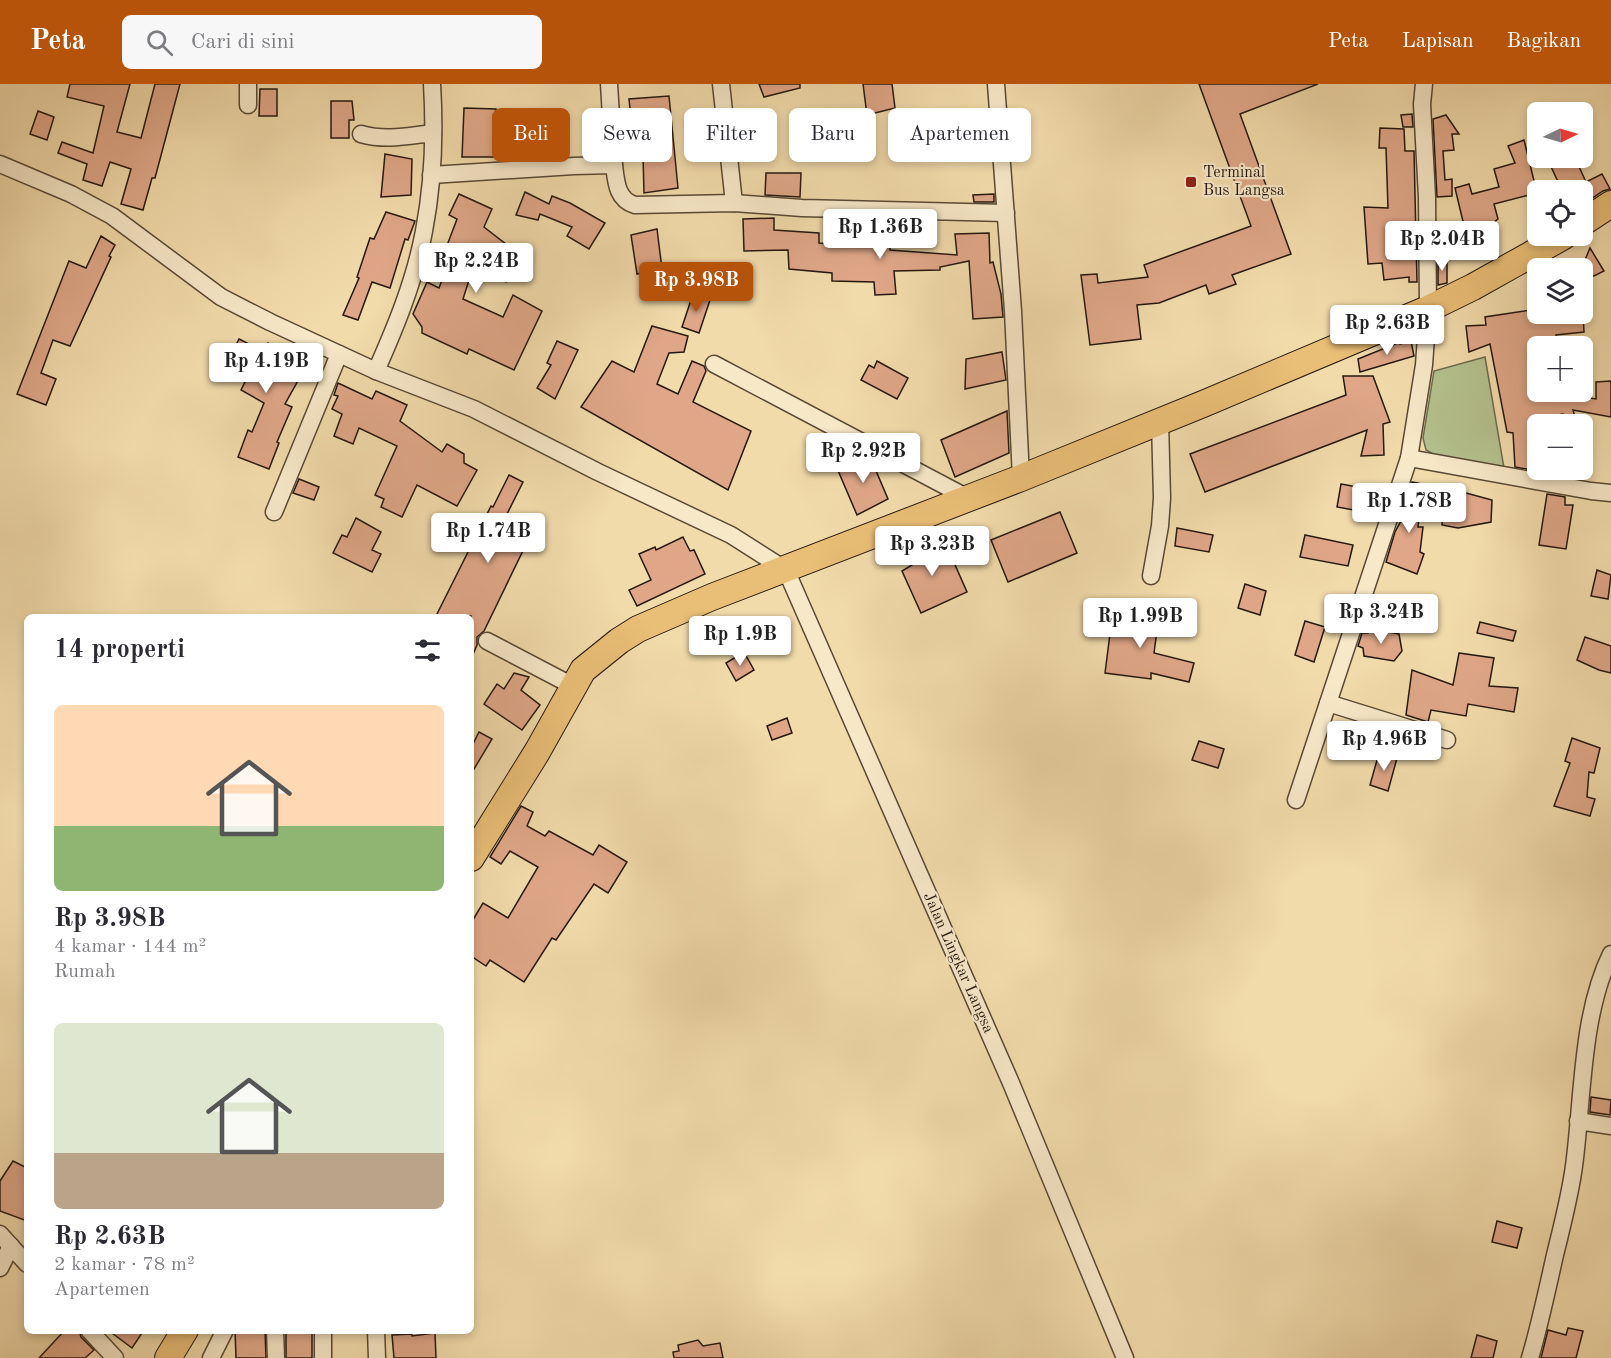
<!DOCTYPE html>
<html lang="id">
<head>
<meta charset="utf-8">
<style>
  :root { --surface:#fff; --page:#f7f7f7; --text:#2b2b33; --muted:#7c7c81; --accent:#b45309 }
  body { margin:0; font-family:"Old Standard TT",serif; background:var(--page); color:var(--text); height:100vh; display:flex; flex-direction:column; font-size:22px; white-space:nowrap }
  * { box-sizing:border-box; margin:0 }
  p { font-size:20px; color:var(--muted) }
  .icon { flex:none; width:33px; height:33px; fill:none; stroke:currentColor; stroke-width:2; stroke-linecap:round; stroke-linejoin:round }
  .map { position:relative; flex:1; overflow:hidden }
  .sheet { position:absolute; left:24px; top:530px; width:450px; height:720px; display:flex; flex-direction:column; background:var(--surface); border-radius:9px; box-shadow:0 3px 9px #0003 }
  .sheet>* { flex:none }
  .top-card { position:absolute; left:492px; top:24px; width:570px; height:54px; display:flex; gap:12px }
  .needle { width:39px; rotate:85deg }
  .tools { position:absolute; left:1527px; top:18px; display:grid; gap:12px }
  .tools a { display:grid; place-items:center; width:66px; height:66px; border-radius:9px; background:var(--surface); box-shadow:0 3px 9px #0003; font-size:30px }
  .price { position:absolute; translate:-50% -51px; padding:0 14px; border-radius:6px; background:#fff; color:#222; font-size:20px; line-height:39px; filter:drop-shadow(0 2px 3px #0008) }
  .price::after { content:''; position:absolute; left:50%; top:36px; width:18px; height:14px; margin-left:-9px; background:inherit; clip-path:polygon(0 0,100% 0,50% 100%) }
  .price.current { background:var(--accent); color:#fff }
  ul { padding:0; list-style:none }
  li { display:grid; align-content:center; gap:12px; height:318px; padding:0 30px }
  li span { display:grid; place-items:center; height:186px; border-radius:9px; color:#555 }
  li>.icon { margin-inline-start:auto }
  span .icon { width:108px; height:108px; fill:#fffc; stroke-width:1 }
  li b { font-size:26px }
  h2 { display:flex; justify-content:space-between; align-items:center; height:72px; padding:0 30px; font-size:26px }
  .chip { padding:0 21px; border-radius:9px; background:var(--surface); box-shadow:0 3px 9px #0003; font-size:21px; line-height:54px }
  .chip.current { background:var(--accent); color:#fff }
  header { display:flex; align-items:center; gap:36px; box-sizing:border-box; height:84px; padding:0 30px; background:var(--accent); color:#fff }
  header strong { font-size:28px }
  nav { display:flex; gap:33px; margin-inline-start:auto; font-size:21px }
  .search { width:420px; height:54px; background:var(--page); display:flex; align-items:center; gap:15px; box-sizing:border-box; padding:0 21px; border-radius:9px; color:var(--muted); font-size:22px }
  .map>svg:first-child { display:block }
  .green { fill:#b4c18e; stroke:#6c6c4e; stroke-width:1.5 }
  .building { fill:#dfa788; stroke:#25180e; stroke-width:1.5 }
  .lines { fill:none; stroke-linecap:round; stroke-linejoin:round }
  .minor-casing { stroke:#584935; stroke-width:19 }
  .highway-casing { stroke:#25180e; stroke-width:28 }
  .minor { stroke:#f7e8c8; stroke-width:16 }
  .highway { stroke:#e9be76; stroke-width:26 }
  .poi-dot { fill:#8f2418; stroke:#f7e8c8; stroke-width:2 }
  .labels { text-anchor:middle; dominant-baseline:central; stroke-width:4.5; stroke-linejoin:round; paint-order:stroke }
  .poi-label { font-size:16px; fill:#25180e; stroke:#f7e8c8; text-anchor:start }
  .street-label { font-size:16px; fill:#25180e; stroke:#f7e8c8 }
</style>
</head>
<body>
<header>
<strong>Peta</strong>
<div class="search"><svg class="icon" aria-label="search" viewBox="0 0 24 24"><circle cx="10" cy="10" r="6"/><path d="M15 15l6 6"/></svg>Cari di sini</div>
<nav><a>Peta</a><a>Lapisan</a><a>Bagikan</a></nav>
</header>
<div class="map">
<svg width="1611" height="1274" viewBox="0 0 1611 1274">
  <rect width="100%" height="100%" fill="#f2dbab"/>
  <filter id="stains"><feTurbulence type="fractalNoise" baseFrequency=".00333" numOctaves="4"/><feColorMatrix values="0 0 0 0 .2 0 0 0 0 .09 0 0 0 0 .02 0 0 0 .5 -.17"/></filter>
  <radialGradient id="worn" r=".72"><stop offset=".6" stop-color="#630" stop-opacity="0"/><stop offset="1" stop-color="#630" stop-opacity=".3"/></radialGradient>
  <polygon class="green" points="1485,273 1504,384 1435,371 1426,366 1423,354 1434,287"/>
  <g class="building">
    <polygon points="70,0 130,0 117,48 141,54 155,0 180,0 155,94 152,94 143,126 121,120 131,85 110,78 102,102 83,96 87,80 58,69 62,58 93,69 104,22 67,13"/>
    <polygon points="759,0 800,0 800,4 764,13"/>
    <polygon points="863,0 892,0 895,24 867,31"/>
    <polygon points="1199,0 1318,0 1240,30 1291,170 1232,191 1236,200 1209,210 1206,201 1159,219 1137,221 1141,255 1090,261 1081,191 1097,190 1098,199 1148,193 1144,181 1251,142"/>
    <polygon points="260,5 277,5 277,32 259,32"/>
    <polygon points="669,12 678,104 644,109 643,72 637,73 633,53 629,15"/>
    <polygon points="331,17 352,17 354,36 349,36 349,54 331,54"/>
    <polygon points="464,24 496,25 494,60 530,52 534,73 462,73"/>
    <polygon points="38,27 54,33 47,56 30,50"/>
    <polygon points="1412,30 1413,43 1403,43 1401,31"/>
    <polygon points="1446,31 1459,50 1452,50 1454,66 1443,67 1445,96 1452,95 1452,112 1437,113 1433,35"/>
    <polygon points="1380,44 1404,45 1405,67 1414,67 1417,198 1409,198 1409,193 1384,196 1382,179 1368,180 1364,123 1388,124 1386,64 1379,64"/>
    <polygon points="1524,56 1537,109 1494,120 1498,135 1493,139 1494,142 1466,150 1455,104 1469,100 1472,110 1499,103 1494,85 1515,79 1508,62"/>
    <polygon points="385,70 412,75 411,111 381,113"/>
    <polygon points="1547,74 1575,74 1586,98 1602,90 1610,105 1603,107 1582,121 1582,106 1570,106 1568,103 1560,102"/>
    <polygon points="766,89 801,89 800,113 765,111"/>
    <polygon points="525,108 549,120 552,112 570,119 605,139 589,165 567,152 572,143 540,130 538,136 516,131"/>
    <polygon points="459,110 492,125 484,143 520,171 506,198 475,177 463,215 503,233 513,211 542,227 514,286 469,265 467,270 422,249 422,243 413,230 427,198 439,204 453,167 446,164 457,135 449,131"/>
    <polygon points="994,110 994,118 974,118 973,111"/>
    <polygon points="386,128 415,137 408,156 405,155 390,204 372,198 358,236 343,231 359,194 357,193 370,154 374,155"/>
    <polygon points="774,134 774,146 819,149 819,159 870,162 871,138 892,140 890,166 957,171 955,150 989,149 990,179 993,178 1001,210 1003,233 973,235 969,177 940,183 940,186 894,187 896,210 875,211 874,198 832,197 832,189 789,185 788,166 744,167 743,135"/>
    <polygon points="657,145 662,185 637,190 631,151"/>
    <polygon points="101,152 115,161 109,172 111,173 70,262 53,256 41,289 56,295 46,321 17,310 69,177 86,184"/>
    <polygon points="1590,164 1604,187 1594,192 1582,190 1582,183"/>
    <polygon points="1447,175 1447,199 1438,201 1438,176"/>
    <polygon points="693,210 710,216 699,249 682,243"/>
    <polygon points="1538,225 1538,230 1583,230 1584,248 1556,251 1559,262 1538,262 1538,308 1569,308 1570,311 1596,315 1596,298 1611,297 1611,333 1573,326 1575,333 1562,330 1538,338 1538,387 1515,383 1513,349 1507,348 1490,260 1469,268 1466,242 1486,241 1485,233"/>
    <polygon points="652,242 688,252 684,268 669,269 657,300 678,310 692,277 704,282 706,287 693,318 751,347 728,406 581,323 612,277 634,288"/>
    <polygon points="239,255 263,267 268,259 295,274 301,264 313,270 285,320 292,323 277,358 279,359 269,385 238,373 248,346 252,348 264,319 241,306 245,298 223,287"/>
    <polygon points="557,257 578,266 555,315 537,304 551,281 547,279"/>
    <polygon points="1411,257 1414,272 1360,288 1358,275 1400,258 1400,260"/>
    <polygon points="1002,268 1006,296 965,305 966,275"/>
    <polygon points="877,277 908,294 897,315 861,296 869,281 874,284"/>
    <polygon points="1343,292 1373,292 1390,338 1383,340 1384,371 1361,372 1367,346 1205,408 1190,370 1346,311"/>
    <polygon points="338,299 372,315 376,307 407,321 400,337 442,368 447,360 464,370 464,379 477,386 457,422 417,401 402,433 381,423 384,415 375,411 397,362 359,344 353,360 334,352 342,330 332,325 338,312 334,311"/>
    <polygon points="1007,327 1009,369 955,393 941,356"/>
    <polygon points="864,371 871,375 888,415 857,431 837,384"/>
    <polygon points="509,391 523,398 507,430 534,444 484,547 477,553 477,561 471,575 471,532 436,532 491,422 493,423"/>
    <polygon points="299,395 319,403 314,416 293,409"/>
    <polygon points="1412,398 1423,400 1418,443 1423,443 1420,468 1424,470 1417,490 1386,478 1395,448 1403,433 1401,432"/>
    <polygon points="1341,400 1369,405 1365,428 1337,423"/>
    <polygon points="1444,403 1492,416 1491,438 1458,444 1442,441"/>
    <polygon points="1547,410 1565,413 1565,421 1573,421 1566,465 1539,461"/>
    <polygon points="1060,428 1077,469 1008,498 991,456"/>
    <polygon points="356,434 381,448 372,466 381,470 372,488 333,469 342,451 347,453"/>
    <polygon points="1177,444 1213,451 1209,468 1175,462"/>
    <polygon points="1305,451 1353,461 1348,482 1300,473"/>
    <polygon points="683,453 690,467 694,466 705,490 637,522 629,506 651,496 639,470 655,463 656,466"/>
    <polygon points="922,454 930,473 948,465 967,508 921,529 902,487 912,481 904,463"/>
    <polygon points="1597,486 1611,491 1608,515 1591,512"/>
    <polygon points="1245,500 1266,507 1260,531 1238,524"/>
    <polygon points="1113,526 1159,532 1154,569 1194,579 1189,598 1151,589 1151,595 1105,589"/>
    <polygon points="1305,537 1325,543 1314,578 1295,571"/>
    <polygon points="1480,538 1516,547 1513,557 1477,549"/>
    <polygon points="1369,544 1399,550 1402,567 1394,577 1364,572 1363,564 1358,562 1362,549 1368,549"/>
    <polygon points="1585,553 1611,562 1611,589 1599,586 1577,576"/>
    <polygon points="744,568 754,586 736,597 726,579"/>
    <polygon points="1459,569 1494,574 1489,602 1518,604 1514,628 1468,620 1466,632 1431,626 1428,638 1406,631 1412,586 1453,601"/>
    <polygon points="514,589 529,593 521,606 540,621 522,646 484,620 497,600 504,605"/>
    <polygon points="787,634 792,649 772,656 767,642"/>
    <polygon points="479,648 492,655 471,690 471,664"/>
    <polygon points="1572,654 1600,664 1594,689 1589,688 1587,713 1595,715 1590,732 1554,722 1570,679 1565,677"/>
    <polygon points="1199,657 1224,665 1218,684 1192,676"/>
    <polygon points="1379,669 1397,674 1388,707 1370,701"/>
    <polygon points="521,722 533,728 527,742 545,752 549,747 593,771 599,761 627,778 608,809 594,800 556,856 552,854 524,898 490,876 486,882 471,872 471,839 483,819 508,834 538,783 510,767 501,780 490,773"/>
    <polygon points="1591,1013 1611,1016 1610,1031 1590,1028"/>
    <polygon points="13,1077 27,1084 27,1137 0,1127 0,1097"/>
    <polygon points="1497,1137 1522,1144 1517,1164 1492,1158"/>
    <polygon points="1568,1244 1583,1247 1576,1274 1541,1274 1548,1246 1566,1251"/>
    <polygon points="65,1246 79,1246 81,1253 94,1266 85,1274 39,1274"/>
    <polygon points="108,1246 144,1246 132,1264"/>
    <polygon points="235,1246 265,1246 266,1274 236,1274"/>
    <rect x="286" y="1246" width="26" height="28"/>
    <polygon points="435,1249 436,1274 394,1274 392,1251 412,1250 412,1252"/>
    <polygon points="1477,1251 1497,1257 1493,1274 1471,1274"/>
    <polygon points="698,1256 703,1262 720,1259 723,1274 674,1274 673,1268 679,1267 678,1261"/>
  </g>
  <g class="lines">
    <defs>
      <g id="minor">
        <polyline points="248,0 248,21"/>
        <polyline points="609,0 614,81"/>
        <polyline points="721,0 734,119"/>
        <polyline points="996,0 1013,227 1021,394"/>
        <path d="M361,50C386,57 407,52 433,49"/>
        <polyline points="0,80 71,110 112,132 221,213 270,238 376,287 474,325 598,388 731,451 786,486 1011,999 1125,1274"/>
        <path d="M431,91L574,82L614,81C616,98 617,116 635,121L734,119L802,124L1006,129"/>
        <polyline points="714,280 968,414"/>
        <path d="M376,287C396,242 415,196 424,147C433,100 435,49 432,0"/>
        <polyline points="1409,374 1591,407 1611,409"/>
        <polyline points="274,428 339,270"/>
        <polyline points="1151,492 1160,442 1162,414 1160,337"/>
        <polyline points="487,557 573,602"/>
        <polyline points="1328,619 1447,656"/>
        <polyline points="1296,716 1409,374 1424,281 1428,225 1427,113 1422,20 1424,0"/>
        <polyline points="1578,1037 1611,1042"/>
        <polyline points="0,1150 27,1180"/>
        <polyline points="0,1184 11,1162"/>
        <polyline points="89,1246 115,1274"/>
        <polyline points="275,1246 276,1274"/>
        <polyline points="323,1246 323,1274"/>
        <polyline points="376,1246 377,1274"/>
        <polyline points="211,1274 225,1246"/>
        <path d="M1530,1274C1540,1240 1547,1206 1555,1171C1562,1142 1570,1112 1574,1082C1583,1015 1581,931 1611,870"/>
      </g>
      <g id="highway">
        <polyline points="1582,139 1611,120"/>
        <polyline points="471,774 537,668 583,586 619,557 638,545 712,513 1021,394 1203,320 1428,225 1473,203 1564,152"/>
        <polyline points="168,1274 185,1246"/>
      </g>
    </defs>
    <use href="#minor" class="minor-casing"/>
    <use href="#highway" class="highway-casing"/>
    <use href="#minor" class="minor"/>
    <use href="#highway" class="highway"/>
  </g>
  <rect class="poi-dot" x="1185" y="92" width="12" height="12" rx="3"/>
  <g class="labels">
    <g class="poi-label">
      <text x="1203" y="89">Terminal<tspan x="1203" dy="18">Bus Langsa</tspan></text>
    </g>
    <g class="street-label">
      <text transform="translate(958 879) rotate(66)">Jalan Lingkar Langsa</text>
    </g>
  </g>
  <rect width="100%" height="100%" filter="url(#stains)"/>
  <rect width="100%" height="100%" fill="url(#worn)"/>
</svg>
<div class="tools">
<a><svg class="needle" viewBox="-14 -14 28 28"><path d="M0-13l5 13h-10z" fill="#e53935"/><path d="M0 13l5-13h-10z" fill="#7c7c81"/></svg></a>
<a><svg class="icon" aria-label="locate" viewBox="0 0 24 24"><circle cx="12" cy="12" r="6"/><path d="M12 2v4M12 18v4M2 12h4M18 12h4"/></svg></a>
<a><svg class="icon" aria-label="layers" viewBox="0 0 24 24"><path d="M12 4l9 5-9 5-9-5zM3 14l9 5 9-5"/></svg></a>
<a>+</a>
<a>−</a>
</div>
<b class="price" style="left:880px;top:176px">Rp 1.36B</b>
<b class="price" style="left:1442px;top:188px">Rp 2.04B</b>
<b class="price" style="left:476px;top:210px">Rp 2.24B</b>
<b class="price current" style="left:696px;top:229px">Rp 3.98B</b>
<b class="price" style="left:1387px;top:272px">Rp 2.63B</b>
<b class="price" style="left:266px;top:310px">Rp 4.19B</b>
<b class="price" style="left:863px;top:400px">Rp 2.92B</b>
<b class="price" style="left:1409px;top:450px">Rp 1.78B</b>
<b class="price" style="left:488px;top:480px">Rp 1.74B</b>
<b class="price" style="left:932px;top:493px">Rp 3.23B</b>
<b class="price" style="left:1381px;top:561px">Rp 3.24B</b>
<b class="price" style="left:1140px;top:565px">Rp 1.99B</b>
<b class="price" style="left:740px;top:583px">Rp 1.9B</b>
<b class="price" style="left:1384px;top:688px">Rp 4.96B</b>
<div class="top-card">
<a class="chip current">Beli</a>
<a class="chip">Sewa</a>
<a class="chip">Filter</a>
<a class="chip">Baru</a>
<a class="chip">Apartemen</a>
</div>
<section class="sheet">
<h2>14 properti<svg class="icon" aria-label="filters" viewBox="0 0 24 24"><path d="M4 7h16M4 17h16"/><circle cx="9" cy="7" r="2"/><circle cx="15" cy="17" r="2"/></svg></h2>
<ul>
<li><span style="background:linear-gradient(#ffd9b3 65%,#8fb573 0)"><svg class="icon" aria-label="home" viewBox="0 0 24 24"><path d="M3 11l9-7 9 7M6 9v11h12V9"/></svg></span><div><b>Rp 3.98B</b><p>4 kamar · 144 m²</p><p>Rumah</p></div></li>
<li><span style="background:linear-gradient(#dfe7d0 70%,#b9a48a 0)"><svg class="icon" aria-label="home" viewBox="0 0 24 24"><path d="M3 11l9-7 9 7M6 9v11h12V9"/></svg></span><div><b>Rp 2.63B</b><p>2 kamar · 78 m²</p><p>Apartemen</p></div></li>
</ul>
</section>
</div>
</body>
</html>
